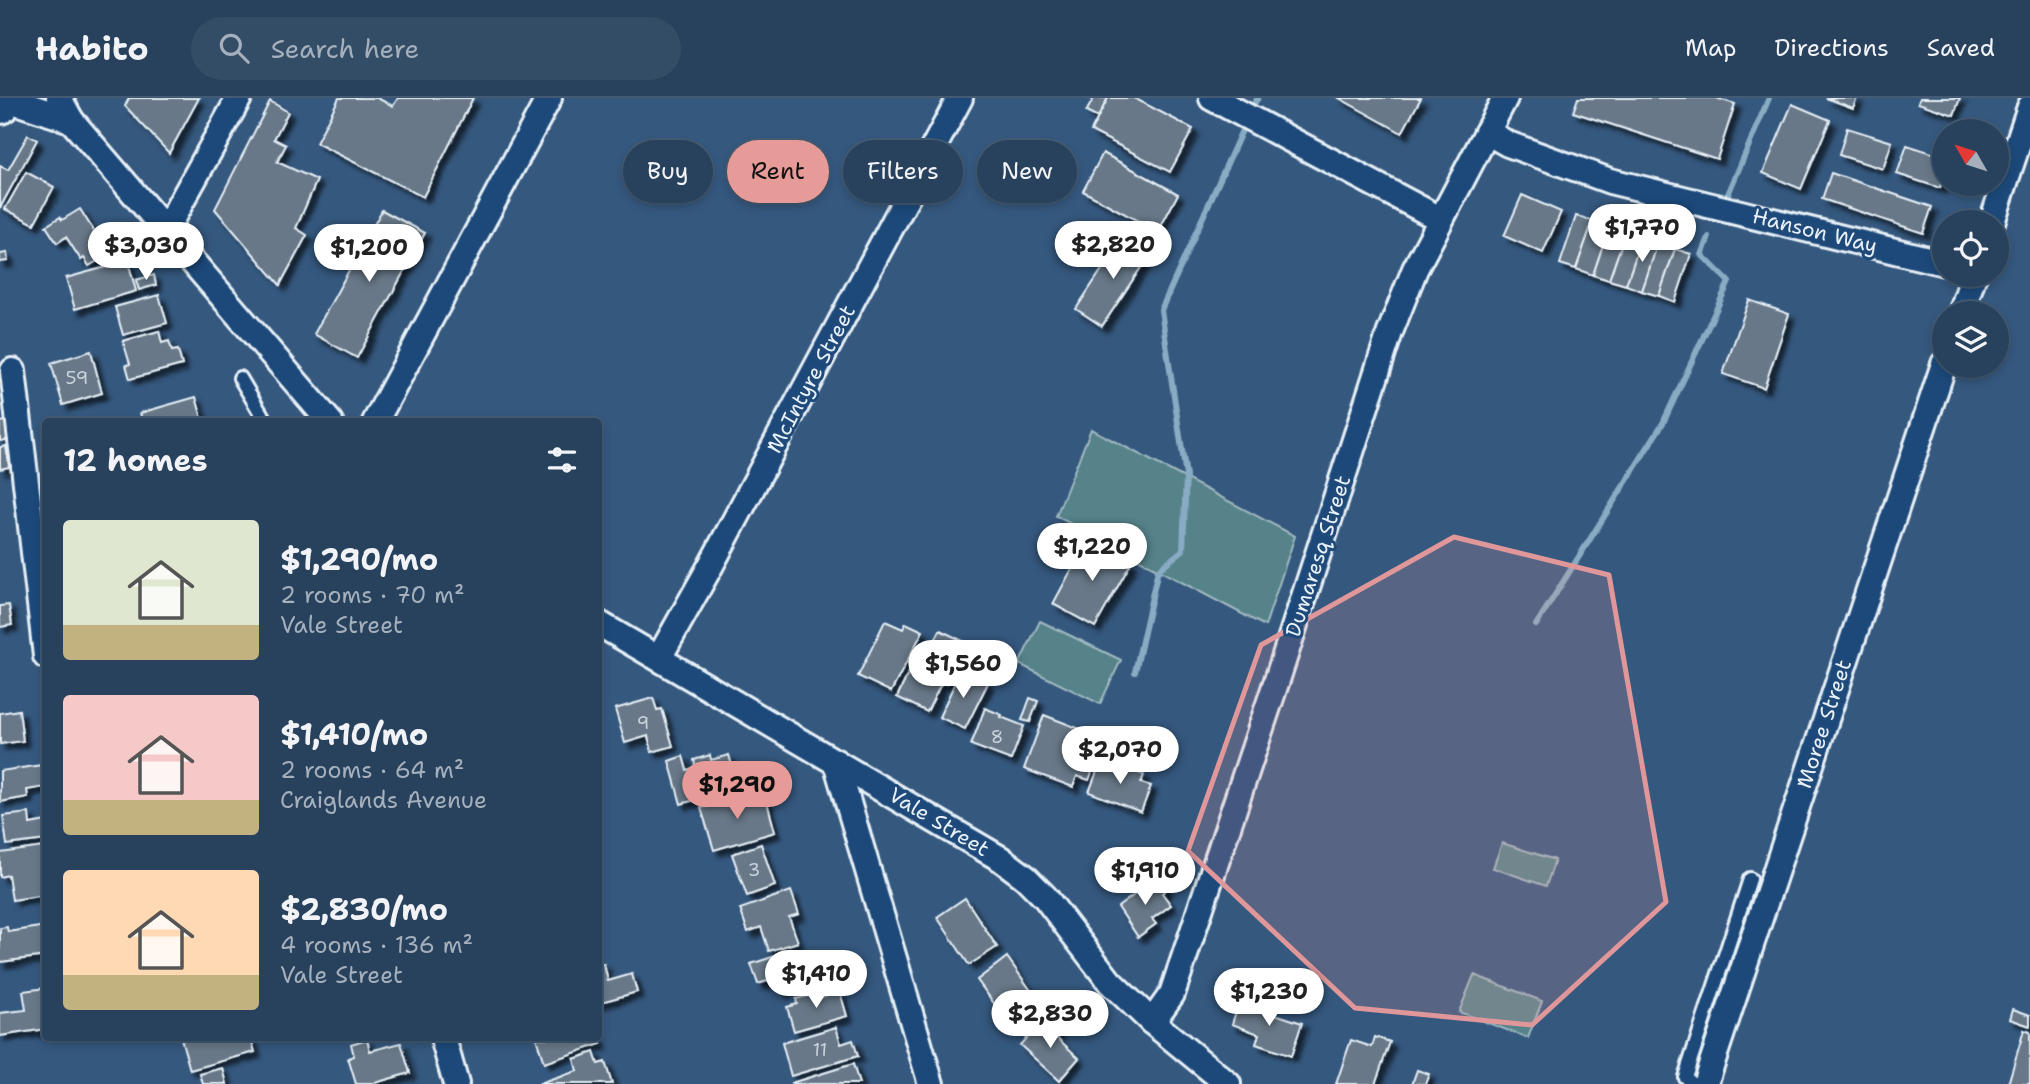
<!DOCTYPE html>
<html lang="en">
<head>
<meta charset="utf-8">
<style>
  :root { --surface:#28425e; --page:#344d67; --text:#f1f3f6; --muted:#a5b0bc; --line:#445b73; --accent:#e69b98 }
  body { margin:0; font-family:"Shantell Sans",sans-serif; background:var(--page); color:var(--text); height:100vh; display:flex; flex-direction:column; font-size:26px; white-space:nowrap }
  * { box-sizing:border-box; margin:0 }
  p { font-size:23px; color:var(--muted) }
  .icon { flex:none; width:38px; height:38px; fill:none; stroke:currentColor; stroke-width:2; stroke-linecap:round; stroke-linejoin:round }
  .map { position:relative; flex:1; overflow:hidden }
  .side { position:absolute; left:42px; top:320px; width:560px; height:623px; display:flex; flex-direction:column; background:var(--surface); border-radius:7px; box-shadow:0 4px 10px #0003,0 0 0 2px var(--line) }
  .side>* { flex:none }
  .hud { position:absolute; left:623px; top:42px; width:665px; height:63px; display:flex; gap:14px }
  .needle { width:46px; rotate:309deg }
  .controls { position:absolute; left:1932px; top:21px; display:grid; gap:14px }
  .controls a { display:grid; place-items:center; width:77px; height:77px; border-radius:50%; background:var(--surface); box-shadow:0 4px 10px #0003,0 0 0 2px var(--line); font-size:35px }
  .price { position:absolute; translate:-50% -60px; padding:0 16px; border-radius:24px; background:#fff; color:#222; font-size:23px; line-height:46px; filter:drop-shadow(0 2px 4px #0008) }
  .price::after { content:''; position:absolute; left:50%; top:42px; width:21px; height:16px; margin-left:-10px; background:inherit; clip-path:polygon(0 0,100% 0,50% 100%) }
  .price.current { background:var(--accent); color:#111 }
  ul { padding:0; list-style:none }
  li { display:flex; align-items:center; gap:21px; height:175px; padding:0 21px }
  li span { display:grid; place-items:center; flex:none; width:196px; height:140px; border-radius:7px; color:#555 }
  li>.icon { margin-inline-start:auto }
  span .icon { width:84px; height:84px; fill:#fffc; stroke-width:1 }
  li b { font-size:30px }
  h2 { display:flex; justify-content:space-between; align-items:center; height:84px; padding:0 21px; font-size:30px }
  .pill { padding:0 24px; border-radius:32px; background:var(--surface); box-shadow:0 4px 10px #0003,0 0 0 2px var(--line); font-size:24px; line-height:63px }
  .pill.current { background:var(--accent); color:#111 }
  header { display:flex; align-items:center; gap:42px; box-sizing:border-box; height:98px; padding:0 35px; background:var(--surface); border-bottom:2px solid var(--line) }
  header strong { font-size:33px }
  nav { display:flex; gap:38px; margin-inline-start:auto; font-size:24px }
  .search { width:490px; height:63px; background:var(--page); display:flex; align-items:center; gap:18px; box-sizing:border-box; padding:0 24px; border-radius:38px; color:var(--muted); font-size:26px }
  .map>svg:first-child { display:block }
  .green { fill:#57828a; stroke:#a0bac1; stroke-width:2 }
  .lines { fill:none; stroke-linecap:round; stroke-linejoin:round }
  .stream { stroke:#87acc3; stroke-width:6 }
  .building { fill:#687888; stroke:#e8f1f8; stroke-width:2; filter:url(#shadow) }
  .service-casing { stroke:#e8f1f8; stroke-width:18 }
  .minor-casing { stroke:#e8f1f8; stroke-width:30 }
  .trunk-casing { stroke:#e8f1f8; stroke-width:44 }
  .service { stroke:#1f4a7a; stroke-width:12 }
  .minor { stroke:#1f4a7a; stroke-width:24 }
  .trunk { stroke:#1f4a7a; stroke-width:38 }
  .marked { fill:#e0979a; fill-opacity:0.2; stroke:#e0979a; stroke-width:5; stroke-linejoin:round }
  .labels { text-anchor:middle; dominant-baseline:central; stroke-width:6; stroke-linejoin:round; paint-order:stroke }
  .number-label { font-size:18px; fill:#c8d3dc }
  .street-label { font-size:21px; fill:#e8f1f8; stroke:#1f4a7a }
</style>
</head>
<body>
<header>
<strong>Habito</strong>
<div class="search"><svg class="icon" aria-label="search" viewBox="0 0 24 24"><circle cx="10" cy="10" r="6"/><path d="M15 15l6 6"/></svg>Search here</div>
<nav><a>Map</a><a>Directions</a><a>Saved</a></nav>
</header>
<div class="map">
<svg width="2030" height="986" viewBox="0 0 2030 986">
  <defs>
    <filter id="shadow"><feDropShadow dx="5.5" dy="5.5" stdDeviation="2" flood-color="#0009"/></filter>
  </defs>
  <rect width="100%" height="100%" fill="#35587e"/>
  <filter id="ink" filterUnits="userSpaceOnUse"><feTurbulence type="fractalNoise" baseFrequency=".0143" numOctaves="2"/><feDisplacementMap in="SourceGraphic" scale="14" xChannelSelector="R" yChannelSelector="G"/><feConvolveMatrix kernelMatrix="1 2 1 2 8 2 1 2 1" color-interpolation-filters="sRGB"/></filter>
  <g filter="url(#ink)">
    <g class="green">
      <polygon points="1091,331 1295,438 1265,528 1056,418"/>
      <polygon points="1040,523 1121,562 1100,606 1019,566"/>
      <polygon points="1502,745 1555,762 1546,788 1493,770"/>
      <polygon points="1474,877 1542,903 1528,940 1459,914"/>
    </g>
    <g class="lines">
      <g class="stream">
        <polyline points="1255,4 1258,0"/>
        <polyline points="1726,101 1769,0"/>
        <polyline points="1536,527 1663,325 1729,184 1702,157 1709,139"/>
        <polyline points="1135,574 1158,472 1183,452 1186,378 1161,212 1243,30"/>
      </g>
    </g>
    <g class="building">
      <polygon points="129,0 199,0 169,55 125,8"/>
      <polygon points="339,0 377,0 393,8 398,0 473,0 423,99 316,45"/>
      <polygon points="1094,0 1108,0 1098,20 1086,14"/>
      <polygon points="1108,0 1134,0 1193,31 1170,74 1091,33"/>
      <polygon points="1339,0 1421,0 1402,35"/>
      <polygon points="1578,0 1716,0 1735,6 1717,61 1573,14"/>
      <polygon points="1826,0 1857,0 1853,10"/>
      <polygon points="1920,0 1960,0 1954,17 1918,5"/>
      <polygon points="270,3 288,14 274,41 286,47 277,64 317,82 296,130 307,137 280,187 215,111"/>
      <polygon points="1792,6 1830,22 1801,91 1763,75"/>
      <polygon points="1847,30 1892,44 1883,71 1839,57"/>
      <polygon points="28,37 37,42 0,110 0,68 8,72"/>
      <polygon points="1907,47 1944,59 1944,76 1940,90 1897,76"/>
      <polygon points="1103,55 1178,96 1158,134 1083,93"/>
      <polygon points="26,74 54,89 34,126 5,111"/>
      <polygon points="1831,75 1932,109 1923,135 1822,101"/>
      <polygon points="1522,97 1561,114 1543,155 1504,138"/>
      <polygon points="80,111 103,148 99,151 104,159 89,168 84,160 81,162 66,139 57,145 46,128 60,119 62,122"/>
      <polygon points="382,112 425,135 357,260 314,236"/>
      <polygon points="1576,118 1593,123 1576,171 1560,166"/>
      <polygon points="1593,123 1609,129 1593,177 1576,171"/>
      <polygon points="1609,129 1626,134 1609,182 1593,177"/>
      <polygon points="1626,134 1642,140 1626,187 1609,182"/>
      <polygon points="1124,138 1150,156 1102,228 1076,211"/>
      <polygon points="1642,140 1658,145 1642,193 1626,187"/>
      <polygon points="1658,145 1675,151 1659,198 1642,193"/>
      <polygon points="1675,151 1691,156 1675,204 1659,198"/>
      <polygon points="7,155 8,163 0,164 0,156"/>
      <polygon points="128,163 136,193 75,211 66,180"/>
      <polygon points="154,177 156,187 139,192 136,182"/>
      <polygon points="159,197 167,225 123,237 115,209"/>
      <polygon points="1749,202 1789,216 1764,290 1723,276"/>
      <polygon points="159,233 162,245 169,243 172,253 178,252 182,267 130,281 126,267 130,266 123,243"/>
      <polygon points="91,253 102,295 63,307 51,265"/>
      <polygon points="196,299 203,324 143,324 140,315"/>
      <polygon points="8,323 11,341 0,343 0,324"/>
      <polygon points="6,348 9,369 0,371 0,349"/>
      <polygon points="1088,441 1131,465 1095,529 1053,506"/>
      <polygon points="9,507 12,527 0,529 0,508"/>
      <polygon points="885,523 903,531 906,525 923,533 891,594 858,578"/>
      <polygon points="940,532 967,545 947,586 942,584 927,614 897,599 913,566 921,570"/>
      <polygon points="961,572 988,585 965,631 939,619"/>
      <polygon points="653,600 657,612 662,611 673,648 652,654 648,638 625,645 615,611"/>
      <polygon points="1030,600 1038,603 1030,624 1022,622"/>
      <polygon points="985,610 1002,617 1001,619 1024,628 1011,662 971,647"/>
      <polygon points="19,612 23,643 0,646 0,615"/>
      <polygon points="1044,617 1093,636 1091,641 1103,646 1089,682 1077,678 1073,689 1024,671"/>
      <polygon points="710,657 711,662 729,657 738,687 713,694 710,682 701,685 705,699 681,706 669,663 683,658 687,672 696,669 694,662"/>
      <polygon points="1102,661 1144,677 1141,685 1151,688 1141,714 1089,694"/>
      <polygon points="42,667 45,689 27,692 28,699 0,704 0,673"/>
      <polygon points="744,698 746,705 766,700 775,734 714,752 701,710"/>
      <polygon points="29,715 30,726 46,723 46,742 7,747 3,718"/>
      <polygon points="761,746 775,788 747,798 732,756"/>
      <polygon points="43,749 46,764 46,797 12,802 8,777 0,779 0,755"/>
      <polygon points="1158,779 1167,791 1162,795 1171,807 1152,821 1156,826 1138,839 1118,809"/>
      <polygon points="791,793 799,816 789,819 798,844 769,853 761,829 748,834 740,811"/>
      <polygon points="965,800 997,849 969,867 937,819"/>
      <polygon points="46,828 46,858 0,864 0,830 7,829 8,834"/>
      <polygon points="788,854 793,871 808,866 805,859 820,854 828,878 782,894 777,880 758,886 751,866"/>
      <polygon points="1007,859 1034,897 1004,919 977,882"/>
      <polygon points="604,866 608,883 632,876 637,894 598,905 598,867"/>
      <polygon points="46,890 46,931 0,938 0,915 26,912 23,893"/>
      <polygon points="840,894 847,918 794,933 787,909 797,906 796,901 818,895 820,899"/>
      <polygon points="1239,904 1302,925 1291,958 1256,946 1259,936 1232,926"/>
      <polygon points="2013,911 2030,917 2030,928 2010,921"/>
      <polygon points="1044,920 1059,934 1055,938 1079,960 1059,983 1020,947"/>
      <polygon points="836,929 841,946 853,942 858,958 791,978 782,945"/>
      <polygon points="2024,932 2030,934 2030,986 2008,986"/>
      <polygon points="598,939 601,946 544,965 536,940"/>
      <polygon points="1375,939 1390,944 1375,986 1336,986 1351,942 1372,949"/>
      <polygon points="181,940 251,940 255,954 190,972"/>
      <polygon points="367,941 370,953 401,945 410,975 371,986 356,986 348,960 354,958 351,946"/>
      <polygon points="594,954 598,966 605,964 612,986 539,986 577,973 574,961"/>
      <polygon points="853,966 859,986 791,986 791,985"/>
      <polygon points="223,970 227,986 203,986 200,976"/>
      <polygon points="1417,972 1429,976 1425,986 1412,986"/>
    </g>
    <g class="lines">
      <defs>
        <g id="service">
          <polyline points="240,280 266,324"/>
          <polyline points="1693,986 1685,979 1750,781"/>
        </g>
        <g id="minor">
          <polyline points="59,0 71,22 330,324"/>
          <polyline points="1212,0 1440,121"/>
          <polyline points="1,4 13,3 71,22"/>
          <polyline points="1487,34 1508,46 1610,83 1944,165"/>
          <polyline points="1992,124 2030,9"/>
          <polyline points="165,133 239,0"/>
          <polyline points="1961,215 1974,177"/>
          <polyline points="13,273 46,558"/>
          <polyline points="375,324 549,0"/>
          <polyline points="598,525 1001,761 1025,779 1045,799 1110,884 1152,924 1228,986"/>
          <polyline points="659,560 711,467 960,0"/>
          <polyline points="836,664 931,986"/>
          <polyline points="1152,924 1172,896 1278,579 1390,234 1415,171 1505,0"/>
          <polyline points="443,940 456,986"/>
          <polyline points="1705,986 1944,266"/>
        </g>
        <polyline id="trunk" points="0,6 2,0"/>
      </defs>
      <use href="#service" class="service-casing"/>
      <use href="#minor" class="minor-casing"/>
      <use href="#trunk" class="trunk-casing"/>
      <use href="#service" class="service"/>
      <use href="#minor" class="minor"/>
      <use href="#trunk" class="trunk"/>
    </g>
  </g>
  <path class="marked" d="M1454,439L1609,477L1666,804L1532,927L1355,910L1188,753L1261,547Z"/>
  <g class="labels">
    <g class="number-label">
      <text x="77" y="280">59</text>
      <text x="643" y="625">9</text>
      <text x="997" y="639">8</text>
      <text x="754" y="772">3</text>
      <text x="820" y="952">11</text>
    </g>
    <g class="street-label">
      <text transform="translate(1815 133) rotate(14)">Hanson Way</text>
      <text transform="translate(811 281) rotate(-62)">McIntyre Street</text>
      <text transform="translate(1318 458) rotate(-72)">Dumaresq Street</text>
      <text transform="translate(1824 626) rotate(-72)">Moree Street</text>
      <text transform="translate(939 724) rotate(31)">Vale Street</text>
    </g>
  </g>
</svg>
<div class="controls">
<a><svg class="needle" viewBox="-14 -14 28 28"><path d="M0-13l5 13h-10z" fill="#e53935"/><path d="M0 13l5-13h-10z" fill="#a5b0bc"/></svg></a>
<a><svg class="icon" aria-label="locate" viewBox="0 0 24 24"><circle cx="12" cy="12" r="6"/><path d="M12 2v4M12 18v4M2 12h4M18 12h4"/></svg></a>
<a><svg class="icon" aria-label="layers" viewBox="0 0 24 24"><path d="M12 4l9 5-9 5-9-5zM3 14l9 5 9-5"/></svg></a>
</div>
<b class="price" style="left:1642px;top:166px">$1,770</b>
<b class="price" style="left:1113px;top:183px">$2,820</b>
<b class="price" style="left:146px;top:184px">$3,030</b>
<b class="price" style="left:369px;top:186px">$1,200</b>
<b class="price" style="left:1092px;top:485px">$1,220</b>
<b class="price" style="left:963px;top:602px">$1,560</b>
<b class="price" style="left:1120px;top:688px">$2,070</b>
<b class="price current" style="left:737px;top:723px">$1,290</b>
<b class="price" style="left:1145px;top:809px">$1,910</b>
<b class="price" style="left:816px;top:912px">$1,410</b>
<b class="price" style="left:1269px;top:930px">$1,230</b>
<b class="price" style="left:1050px;top:952px">$2,830</b>
<div class="hud">
<a class="pill">Buy</a>
<a class="pill current">Rent</a>
<a class="pill">Filters</a>
<a class="pill">New</a>
</div>
<section class="side">
<h2>12 homes<svg class="icon" aria-label="filters" viewBox="0 0 24 24"><path d="M4 7h16M4 17h16"/><circle cx="9" cy="7" r="2"/><circle cx="15" cy="17" r="2"/></svg></h2>
<ul>
<li><span style="background:linear-gradient(#dfe7d0 75%,#c2b280 0)"><svg class="icon" aria-label="home" viewBox="0 0 24 24"><path d="M3 11l9-7 9 7M6 9v11h12V9"/></svg></span><div><b>$1,290/mo</b><p>2 rooms · 70 m²</p><p>Vale Street</p></div></li>
<li><span style="background:linear-gradient(#f6c9c9 75%,#c2b280 0)"><svg class="icon" aria-label="home" viewBox="0 0 24 24"><path d="M3 11l9-7 9 7M6 9v11h12V9"/></svg></span><div><b>$1,410/mo</b><p>2 rooms · 64 m²</p><p>Craiglands Avenue</p></div></li>
<li><span style="background:linear-gradient(#ffd9b3 75%,#c2b280 0)"><svg class="icon" aria-label="home" viewBox="0 0 24 24"><path d="M3 11l9-7 9 7M6 9v11h12V9"/></svg></span><div><b>$2,830/mo</b><p>4 rooms · 136 m²</p><p>Vale Street</p></div></li>
</ul>
</section>
</div>
</body>
</html>
